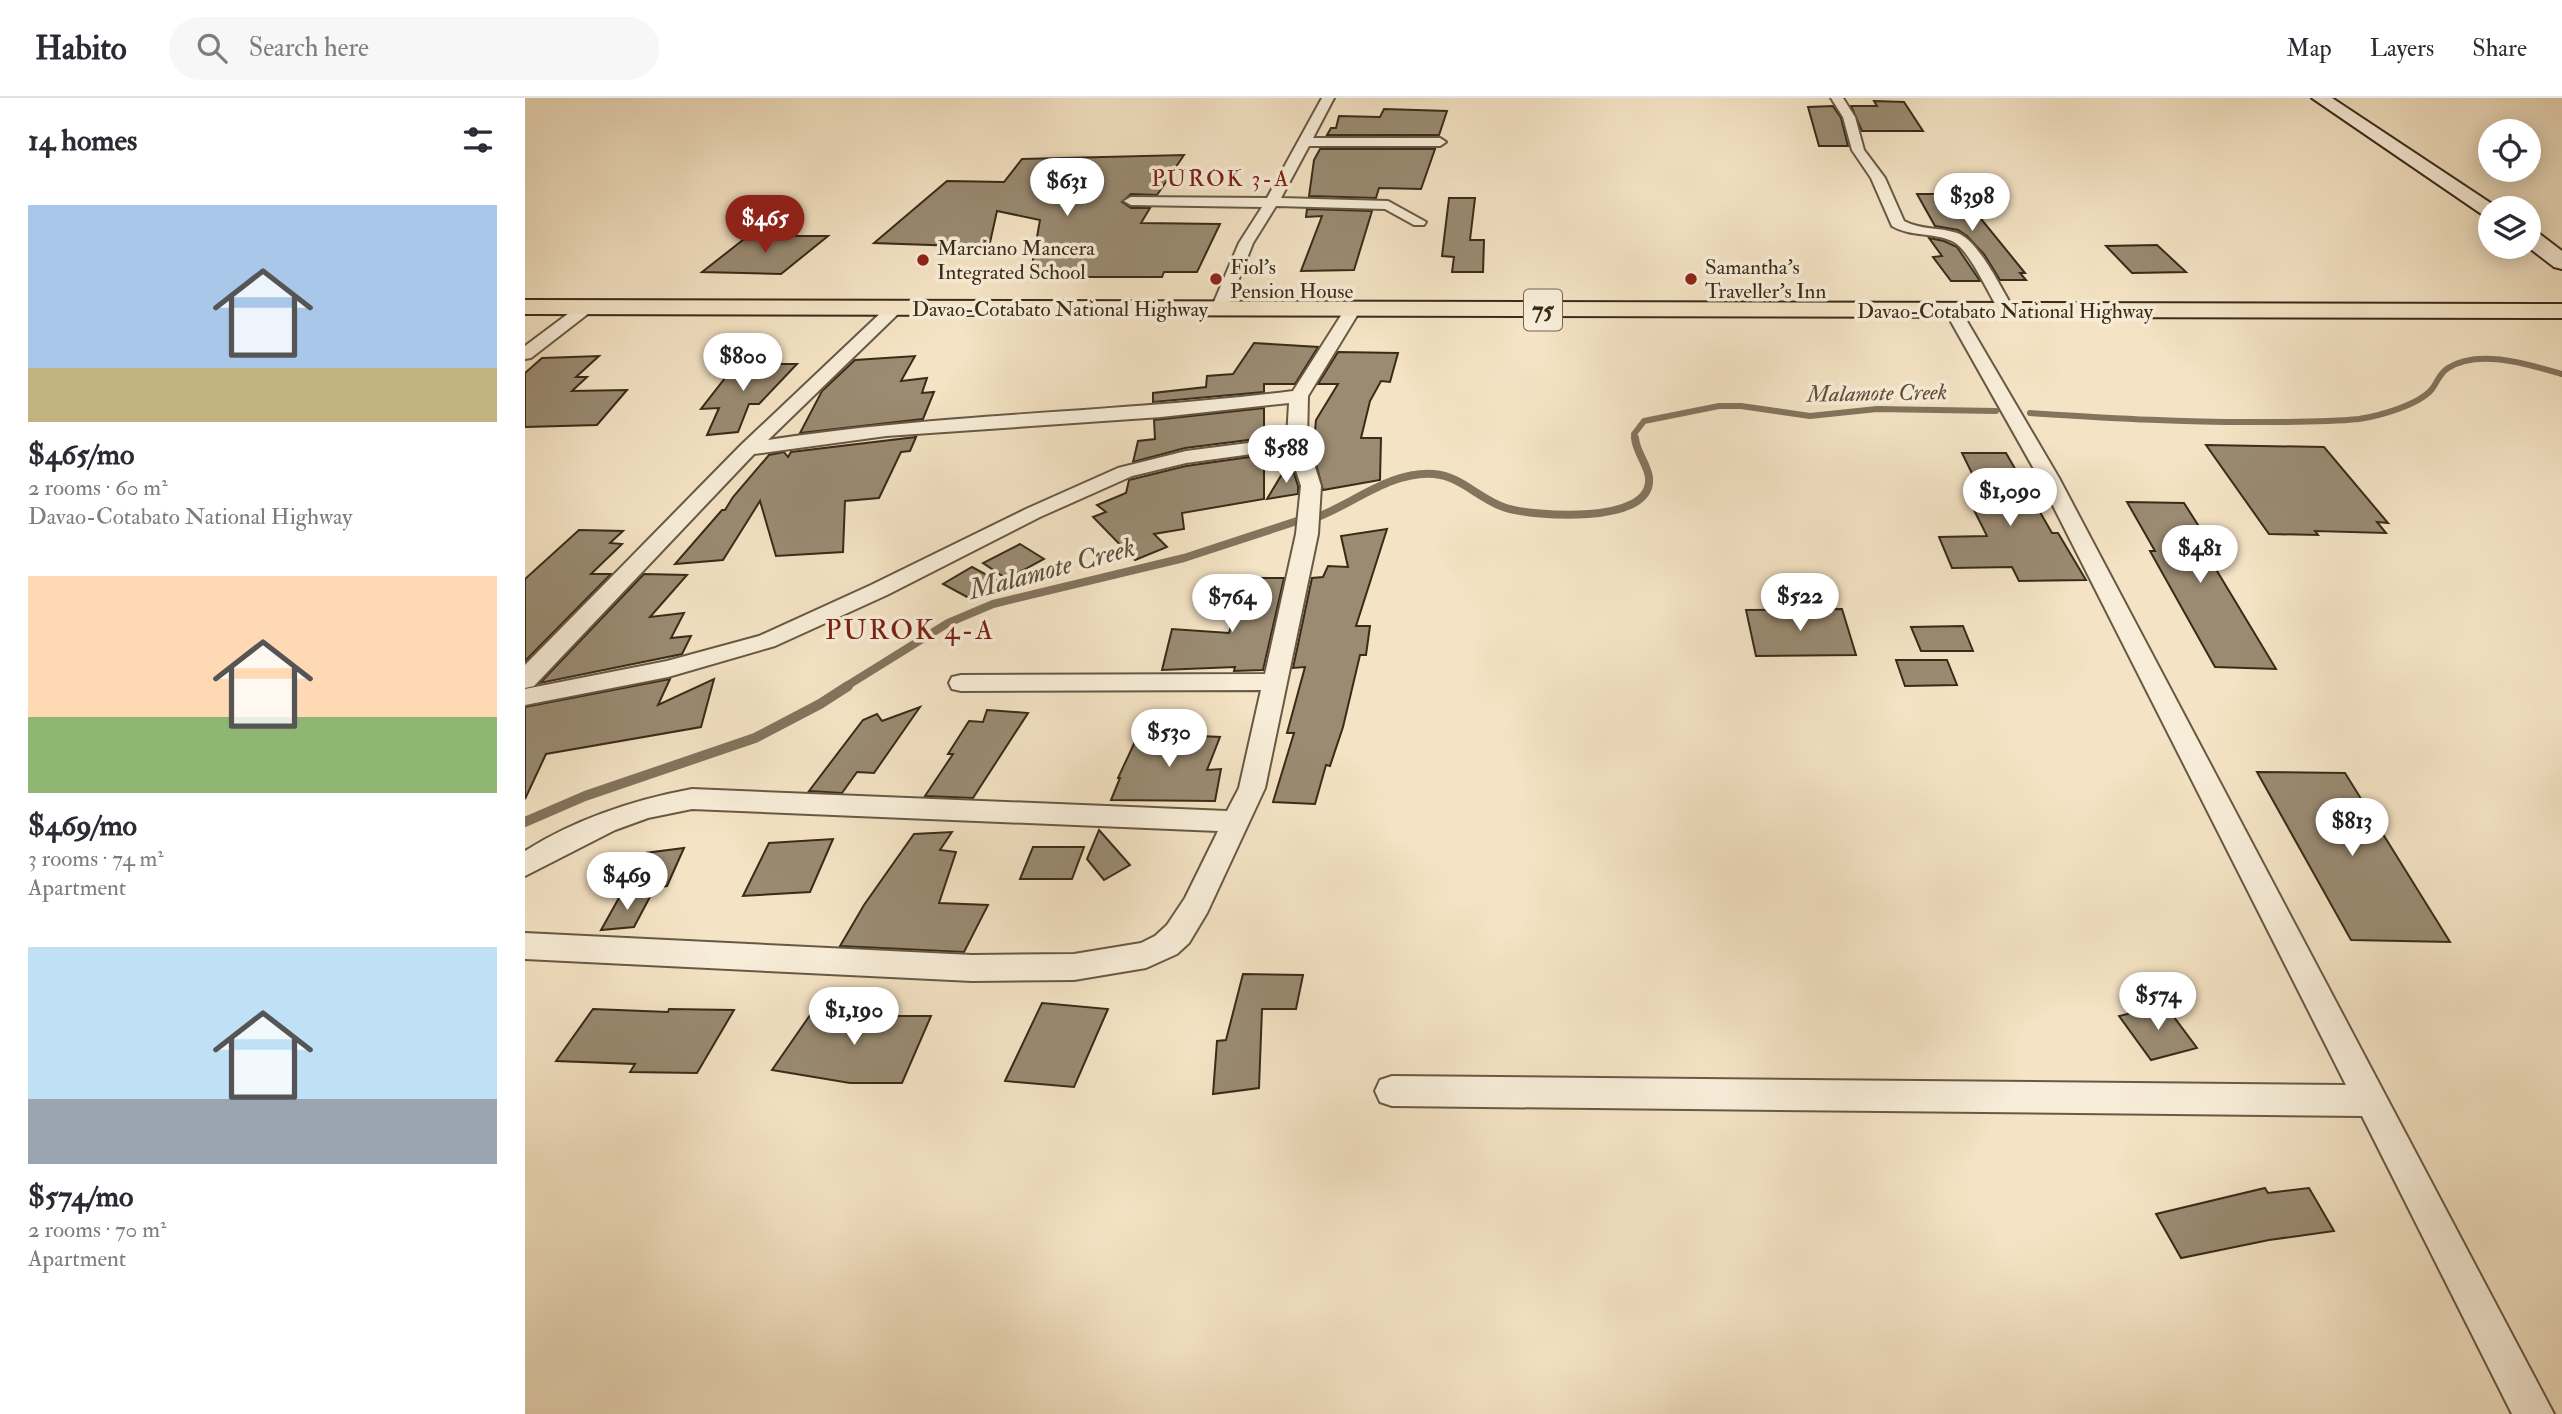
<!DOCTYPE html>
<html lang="en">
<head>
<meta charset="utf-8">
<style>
  :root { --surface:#fff; --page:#f7f7f7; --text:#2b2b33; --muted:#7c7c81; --line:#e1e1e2; --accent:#8f2418 }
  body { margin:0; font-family:"IM FELL Double Pica",serif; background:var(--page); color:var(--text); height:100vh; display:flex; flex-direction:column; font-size:26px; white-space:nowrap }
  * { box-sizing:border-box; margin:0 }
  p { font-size:23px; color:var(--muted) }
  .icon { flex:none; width:38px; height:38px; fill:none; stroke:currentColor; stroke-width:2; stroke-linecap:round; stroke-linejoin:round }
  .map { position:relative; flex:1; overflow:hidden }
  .details { display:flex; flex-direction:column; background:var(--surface); width:525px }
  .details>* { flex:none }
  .controls { position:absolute; left:1953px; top:21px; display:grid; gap:14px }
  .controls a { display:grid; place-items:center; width:63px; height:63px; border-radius:50%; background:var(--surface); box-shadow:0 4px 18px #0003; font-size:35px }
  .price { position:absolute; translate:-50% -60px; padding:0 16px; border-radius:24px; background:#fff; color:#222; font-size:23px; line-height:46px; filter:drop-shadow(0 2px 4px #0008) }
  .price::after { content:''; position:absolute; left:50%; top:42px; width:21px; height:16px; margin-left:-10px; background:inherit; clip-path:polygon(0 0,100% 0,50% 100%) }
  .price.current { background:var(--accent); color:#fff }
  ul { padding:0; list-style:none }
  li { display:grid; align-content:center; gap:14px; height:371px; padding:0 28px }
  li span { display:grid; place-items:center; height:217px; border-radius:0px; color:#555 }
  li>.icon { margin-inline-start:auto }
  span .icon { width:126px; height:126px; fill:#fffc; stroke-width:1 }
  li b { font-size:30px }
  h2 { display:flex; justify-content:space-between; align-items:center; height:84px; padding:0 28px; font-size:30px }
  header { display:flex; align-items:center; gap:42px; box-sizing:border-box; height:98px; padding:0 35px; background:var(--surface); border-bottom:2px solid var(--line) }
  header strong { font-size:33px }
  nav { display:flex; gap:38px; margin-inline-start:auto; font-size:24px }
  .search { width:490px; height:63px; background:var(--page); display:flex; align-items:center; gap:18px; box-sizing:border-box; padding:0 24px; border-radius:38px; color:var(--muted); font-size:26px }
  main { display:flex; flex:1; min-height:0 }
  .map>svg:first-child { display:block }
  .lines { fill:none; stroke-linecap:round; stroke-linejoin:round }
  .stream-far2 { stroke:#83745d; stroke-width:6 }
  .stream-far1 { stroke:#83745d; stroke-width:8 }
  .stream { stroke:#83745d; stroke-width:10 }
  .building { fill:#9a8b72; stroke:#392b19; stroke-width:2 }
  .street-casing { stroke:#685944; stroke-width:4 }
  .secondary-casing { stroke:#392b19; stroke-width:4 }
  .highway-casing { stroke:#392b19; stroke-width:4 }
  .street { fill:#f8edd9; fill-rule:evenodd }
  .secondary { fill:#f8edd9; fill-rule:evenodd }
  .highway { fill:#f4e3c4; fill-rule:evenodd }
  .poi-dot { fill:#8f2418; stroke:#f8edd9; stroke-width:2.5 }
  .labels { text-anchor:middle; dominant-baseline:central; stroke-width:7; stroke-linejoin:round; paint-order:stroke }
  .far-poi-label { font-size:21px; fill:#392b19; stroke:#f8edd9; text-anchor:start }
  .far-street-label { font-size:21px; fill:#392b19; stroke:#f8edd9 }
  .far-neighbourhood-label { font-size:23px; letter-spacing:2px; fill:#7a1f14; stroke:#f8edd9 }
  .far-water-label { font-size:23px; font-style:italic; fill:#5e4f3b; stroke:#f8edd9 }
  .shield { fill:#f8edd9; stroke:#726553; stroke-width:2 }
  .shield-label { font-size:24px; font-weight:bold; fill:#392b19 }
  .water-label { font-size:28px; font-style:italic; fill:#5e4f3b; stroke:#f8edd9 }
  .neighbourhood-label { font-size:28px; letter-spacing:2px; fill:#7a1f14; stroke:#f8edd9 }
</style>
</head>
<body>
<header>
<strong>Habito</strong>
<div class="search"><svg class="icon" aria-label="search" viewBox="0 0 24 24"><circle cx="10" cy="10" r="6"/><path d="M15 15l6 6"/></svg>Search here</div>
<nav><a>Map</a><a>Layers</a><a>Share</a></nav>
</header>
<main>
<section class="details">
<h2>14 homes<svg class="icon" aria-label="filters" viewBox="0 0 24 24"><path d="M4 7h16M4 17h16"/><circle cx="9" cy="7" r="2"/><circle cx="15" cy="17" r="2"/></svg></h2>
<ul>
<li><span style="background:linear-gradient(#a9c7e8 75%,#c2b280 0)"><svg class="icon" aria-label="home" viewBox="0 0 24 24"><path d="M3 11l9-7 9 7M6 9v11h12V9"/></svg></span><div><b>$465/mo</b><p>2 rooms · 60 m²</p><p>Davao-Cotabato National Highway</p></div></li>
<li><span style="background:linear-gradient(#ffd9b3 65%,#8fb573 0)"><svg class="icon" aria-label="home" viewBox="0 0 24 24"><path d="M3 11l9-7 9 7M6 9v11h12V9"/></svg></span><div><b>$469/mo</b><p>3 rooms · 74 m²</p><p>Apartment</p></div></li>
<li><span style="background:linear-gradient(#bfe0f5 70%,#9aa5b1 0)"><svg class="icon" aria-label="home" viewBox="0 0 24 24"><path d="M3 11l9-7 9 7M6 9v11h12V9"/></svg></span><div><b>$574/mo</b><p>2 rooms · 70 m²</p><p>Apartment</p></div></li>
</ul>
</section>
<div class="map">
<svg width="2037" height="1316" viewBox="0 0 2037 1316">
  <rect width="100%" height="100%" fill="#f4e3c4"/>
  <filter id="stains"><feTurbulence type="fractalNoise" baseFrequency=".00286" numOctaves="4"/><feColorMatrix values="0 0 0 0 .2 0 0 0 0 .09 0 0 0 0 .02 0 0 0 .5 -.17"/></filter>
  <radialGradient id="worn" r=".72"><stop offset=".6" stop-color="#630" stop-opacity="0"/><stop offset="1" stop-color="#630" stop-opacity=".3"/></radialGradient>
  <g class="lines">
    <g class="stream-far2">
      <path d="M1505,315C1585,320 1664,325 1744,324C1774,324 1804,324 1834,321C1854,318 1894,307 1907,291C1913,283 1914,276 1923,270C1954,250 2005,267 2037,276"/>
      <polyline points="1110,342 1109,336 1119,323 1194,308 1216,308 1285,318 1352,311 1471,313"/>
    </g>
    <g class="stream-far1">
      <path d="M795,418C832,403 867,373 909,376C936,378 955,402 981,410C1007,418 1128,428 1124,380C1123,367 1111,354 1110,340"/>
      <polyline points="320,589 423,525 468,506 659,460 772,423"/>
    </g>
    <polyline class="stream" points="0,724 60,698 230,640 295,606 323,588"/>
  </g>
  <g class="building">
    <polygon points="1349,3 1379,4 1398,33 1337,33 1326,8 1352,8"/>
    <polygon points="1308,8 1316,20 1323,48 1294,48 1283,9"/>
    <polygon points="859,11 922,13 914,37 802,37 806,30 811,30 814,18 855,19"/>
    <polygon points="795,51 910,51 896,91 854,90 851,100 784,98 789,62"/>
    <polygon points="659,57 632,97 606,96 597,104 606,110 625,110 616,125 695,126 672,174 639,174 637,179 505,179 515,122 472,113 464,149 349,145 422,83 479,84 497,61"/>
    <polygon points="1392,96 1425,96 1434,111 1448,111 1500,175 1495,175 1501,182 1475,182 1459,156 1442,138 1433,132 1410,128"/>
    <polygon points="924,100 950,100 945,142 959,142 958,174 927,174 929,159 917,158"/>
    <polygon points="782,111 847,113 829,172 776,173 797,118 781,119"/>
    <polygon points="223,138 303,138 256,176 177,174"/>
    <polygon points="1404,140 1419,143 1432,149 1455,183 1426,183 1408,159 1417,158"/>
    <polygon points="1632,147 1661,174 1607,175 1581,148"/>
    <polygon points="729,245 793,249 770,286 739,286 739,294 628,304 628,295 681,289 682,278 708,276"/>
    <polygon points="813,254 873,255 865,284 856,283 845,303 836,340 856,340 855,382 798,392 788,355 791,322 813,286 793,286"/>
    <polygon points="74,258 51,279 62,279 47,293 102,292 72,327 0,329 0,275 17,260"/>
    <polygon points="390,258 376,283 402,280 397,295 409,294 398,321 275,335 297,293 330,262"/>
    <polygon points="211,266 272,266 234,306 224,306 213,334 182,337 194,310 176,311"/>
    <polygon points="739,310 739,340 660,350 608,364 613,343 630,341 629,322"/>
    <polygon points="391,339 385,353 376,354 354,400 320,403 318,454 251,458 235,403 198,462 150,466 197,412 200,412 208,399 244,357 259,354 263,359 266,354"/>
    <polygon points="1681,347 1799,349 1863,425 1852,424 1861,435 1790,433 1793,437 1744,436"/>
    <polygon points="1437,355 1481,355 1527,435 1533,435 1561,482 1494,483 1487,469 1427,470 1414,439 1462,438 1447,408 1463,408"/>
    <polygon points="739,357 739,401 657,415 659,431 629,436 642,449 610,462 568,419 581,414 572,407 601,395 604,382 608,381 661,368"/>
    <polygon points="763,366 766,366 773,388 773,396 742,401"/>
    <polygon points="1602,404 1659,405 1696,463 1686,463 1751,571 1690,569 1625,453 1630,453"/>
    <polygon points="862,431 831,528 845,528 841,557 835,557 818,629 805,668 801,667 790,706 748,704 769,635 762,635 780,569 768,570 787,480 798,479 803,468 823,469 816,438"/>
    <polygon points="54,432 98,433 85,445 97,446 66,476 86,476 0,563 0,481"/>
    <polygon points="495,446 519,461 482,481 458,465"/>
    <polygon points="447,469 473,483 444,500 418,486"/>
    <polygon points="119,476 162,477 125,519 159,515 146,540 166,538 157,556 15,585"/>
    <polygon points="719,480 759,480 738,572 709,573 710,569 637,572 647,531 704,535"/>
    <polygon points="1317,511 1331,557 1231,558 1221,512"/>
    <polygon points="1438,528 1448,553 1396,553 1386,529"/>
    <polygon points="1371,562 1422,562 1432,587 1380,588"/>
    <polygon points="145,581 133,607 189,581 176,629 21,656 0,701 0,609"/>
    <polygon points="395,609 349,675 332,674 317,695 284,693 338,622 352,616 357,623"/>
    <polygon points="462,612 503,615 448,700 400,698 428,656 423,656 444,623 458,624"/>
    <polygon points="614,635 695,639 682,672 696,671 690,703 586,702 595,680 593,680"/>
    <polygon points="1732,674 1820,675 1925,844 1826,842"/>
    <polygon points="574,732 605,767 579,782 562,761"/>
    <polygon points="427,734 415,752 431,754 414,805 463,807 439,854 315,848 339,807 389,736"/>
    <polygon points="308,741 285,794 218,798 244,745"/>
    <polygon points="508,749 559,749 547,781 495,781"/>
    <polygon points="159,750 142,788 102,793 120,755"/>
    <polygon points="127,795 109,829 76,832 95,798"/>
    <polygon points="718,876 778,877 771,911 737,911 734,990 688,996 692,943 701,942"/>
    <polygon points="517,905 583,911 549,989 480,983"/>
    <polygon points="292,907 356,918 406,918 377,985 325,985 247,972"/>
    <polygon points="1640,907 1672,950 1626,962 1594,918"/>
    <polygon points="68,911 143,914 144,911 209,912 172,975 105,974 110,966 31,963"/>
    <polygon points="1740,1090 1743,1095 1784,1090 1809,1133 1744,1142 1656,1160 1631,1116"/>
  </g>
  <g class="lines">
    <defs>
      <g id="street">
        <polygon points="797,0 809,0 788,40 915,40 921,44 915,48 784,48 756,100 863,103 901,124 899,127 889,127 860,111 751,108 728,145 702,211 700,214 688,214 686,211 714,145 737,109 606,107 599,103 606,99 742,100"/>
        <path d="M1306,0H1318L1330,19L1339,52L1360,80L1379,123C1395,132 1414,129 1432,135C1454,142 1477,193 1490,213L1488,216H1476C1465,199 1444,150 1427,143C1407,134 1386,139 1367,128L1346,80L1327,52L1318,19Z"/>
        <polygon points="62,204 68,206 70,209 68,212 6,260 0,261 0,248 56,206"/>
        <path d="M369,206L377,211L375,214L243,342C417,315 593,315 768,293L822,208H834L836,211L783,298L782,344L796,388L793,436L740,690L682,815L664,845L652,856L621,870L549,882L447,883L0,861V835L447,857L549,856L616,845L630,838L642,827L660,800L693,733L167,711L123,720L90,732L0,778V753C51,721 108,702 167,691L702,713L714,690L736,592L436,593L427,591L424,585L427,579L436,577L740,576L771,436L776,388L764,351L661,365L607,378L515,419L362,497L250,548L143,579L0,607V591L142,563L234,538L346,487L501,411L593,370L661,353L762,340L764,305L636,319L361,338L229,356L9,588L0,590V567L216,347L363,208Z"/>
        <polygon points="1428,208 1436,213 1534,380 2029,1316 1987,1316 1837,1018 867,1008 855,1004 850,993 855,982 867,978 1821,987 1514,380 1420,213"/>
      </g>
      <g id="secondary">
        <polygon points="1787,0 1807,0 1973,110 1965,110 1965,119 1958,117"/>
        <polygon points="2004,133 2012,134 2037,153 2037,171 2029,169 2003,149"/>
      </g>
      <polygon id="highway" points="0,202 2037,206 2037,220 0,216"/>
    </defs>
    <use href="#street" class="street-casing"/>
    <use href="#secondary" class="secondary-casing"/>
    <use href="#highway" class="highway-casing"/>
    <use href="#street" class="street"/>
    <use href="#secondary" class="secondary"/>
    <use href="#highway" class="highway"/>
  </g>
  <g class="poi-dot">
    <circle cx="398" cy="162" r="7"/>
    <circle cx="691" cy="181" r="7"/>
    <circle cx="1166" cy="181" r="7"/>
  </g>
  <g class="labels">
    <g class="far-poi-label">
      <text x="412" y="150">Marciano Mancera<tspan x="412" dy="24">Integrated School</tspan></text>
      <text x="705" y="169">Fiol's<tspan x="705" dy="24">Pension House</tspan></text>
      <text x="1180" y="169">Samantha's<tspan x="1180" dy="24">Traveller's Inn</tspan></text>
    </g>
    <g class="far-street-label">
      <text x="535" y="211">Davao-Cotabato National Highway</text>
      <text x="1480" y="213">Davao-Cotabato National Highway</text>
    </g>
    <g class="far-neighbourhood-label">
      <text x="696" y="80">PUROK 3-A</text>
    </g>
    <g class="far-water-label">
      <text transform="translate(1352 295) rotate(-1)">Malamote Creek</text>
    </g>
    <rect class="shield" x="999" y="191.5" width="38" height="41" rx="5"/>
    <g class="shield-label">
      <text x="1018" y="212">75</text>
    </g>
    <g class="water-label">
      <text transform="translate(527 471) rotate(-15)">Malamote Creek</text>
    </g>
    <g class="neighbourhood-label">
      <text x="385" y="532">PUROK 4-A</text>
    </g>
  </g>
  <rect width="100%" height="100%" filter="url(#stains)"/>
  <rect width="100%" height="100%" fill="url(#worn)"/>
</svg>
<div class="controls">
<a><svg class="icon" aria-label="locate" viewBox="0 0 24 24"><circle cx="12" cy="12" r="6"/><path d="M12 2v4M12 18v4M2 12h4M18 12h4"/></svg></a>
<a><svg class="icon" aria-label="layers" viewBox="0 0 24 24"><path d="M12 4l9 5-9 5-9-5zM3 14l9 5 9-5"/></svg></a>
</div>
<b class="price" style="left:542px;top:120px">$631</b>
<b class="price" style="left:1447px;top:135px">$398</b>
<b class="price current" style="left:240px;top:157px">$465</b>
<b class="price" style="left:218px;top:295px">$800</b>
<b class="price" style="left:761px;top:387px">$588</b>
<b class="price" style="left:1485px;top:430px">$1,090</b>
<b class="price" style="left:1675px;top:487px">$481</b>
<b class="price" style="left:1275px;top:535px">$522</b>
<b class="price" style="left:707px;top:536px">$764</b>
<b class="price" style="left:644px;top:671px">$530</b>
<b class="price" style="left:1827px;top:760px">$813</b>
<b class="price" style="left:102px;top:814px">$469</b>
<b class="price" style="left:1633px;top:934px">$574</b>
<b class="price" style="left:329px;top:949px">$1,190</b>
</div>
</main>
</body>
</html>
